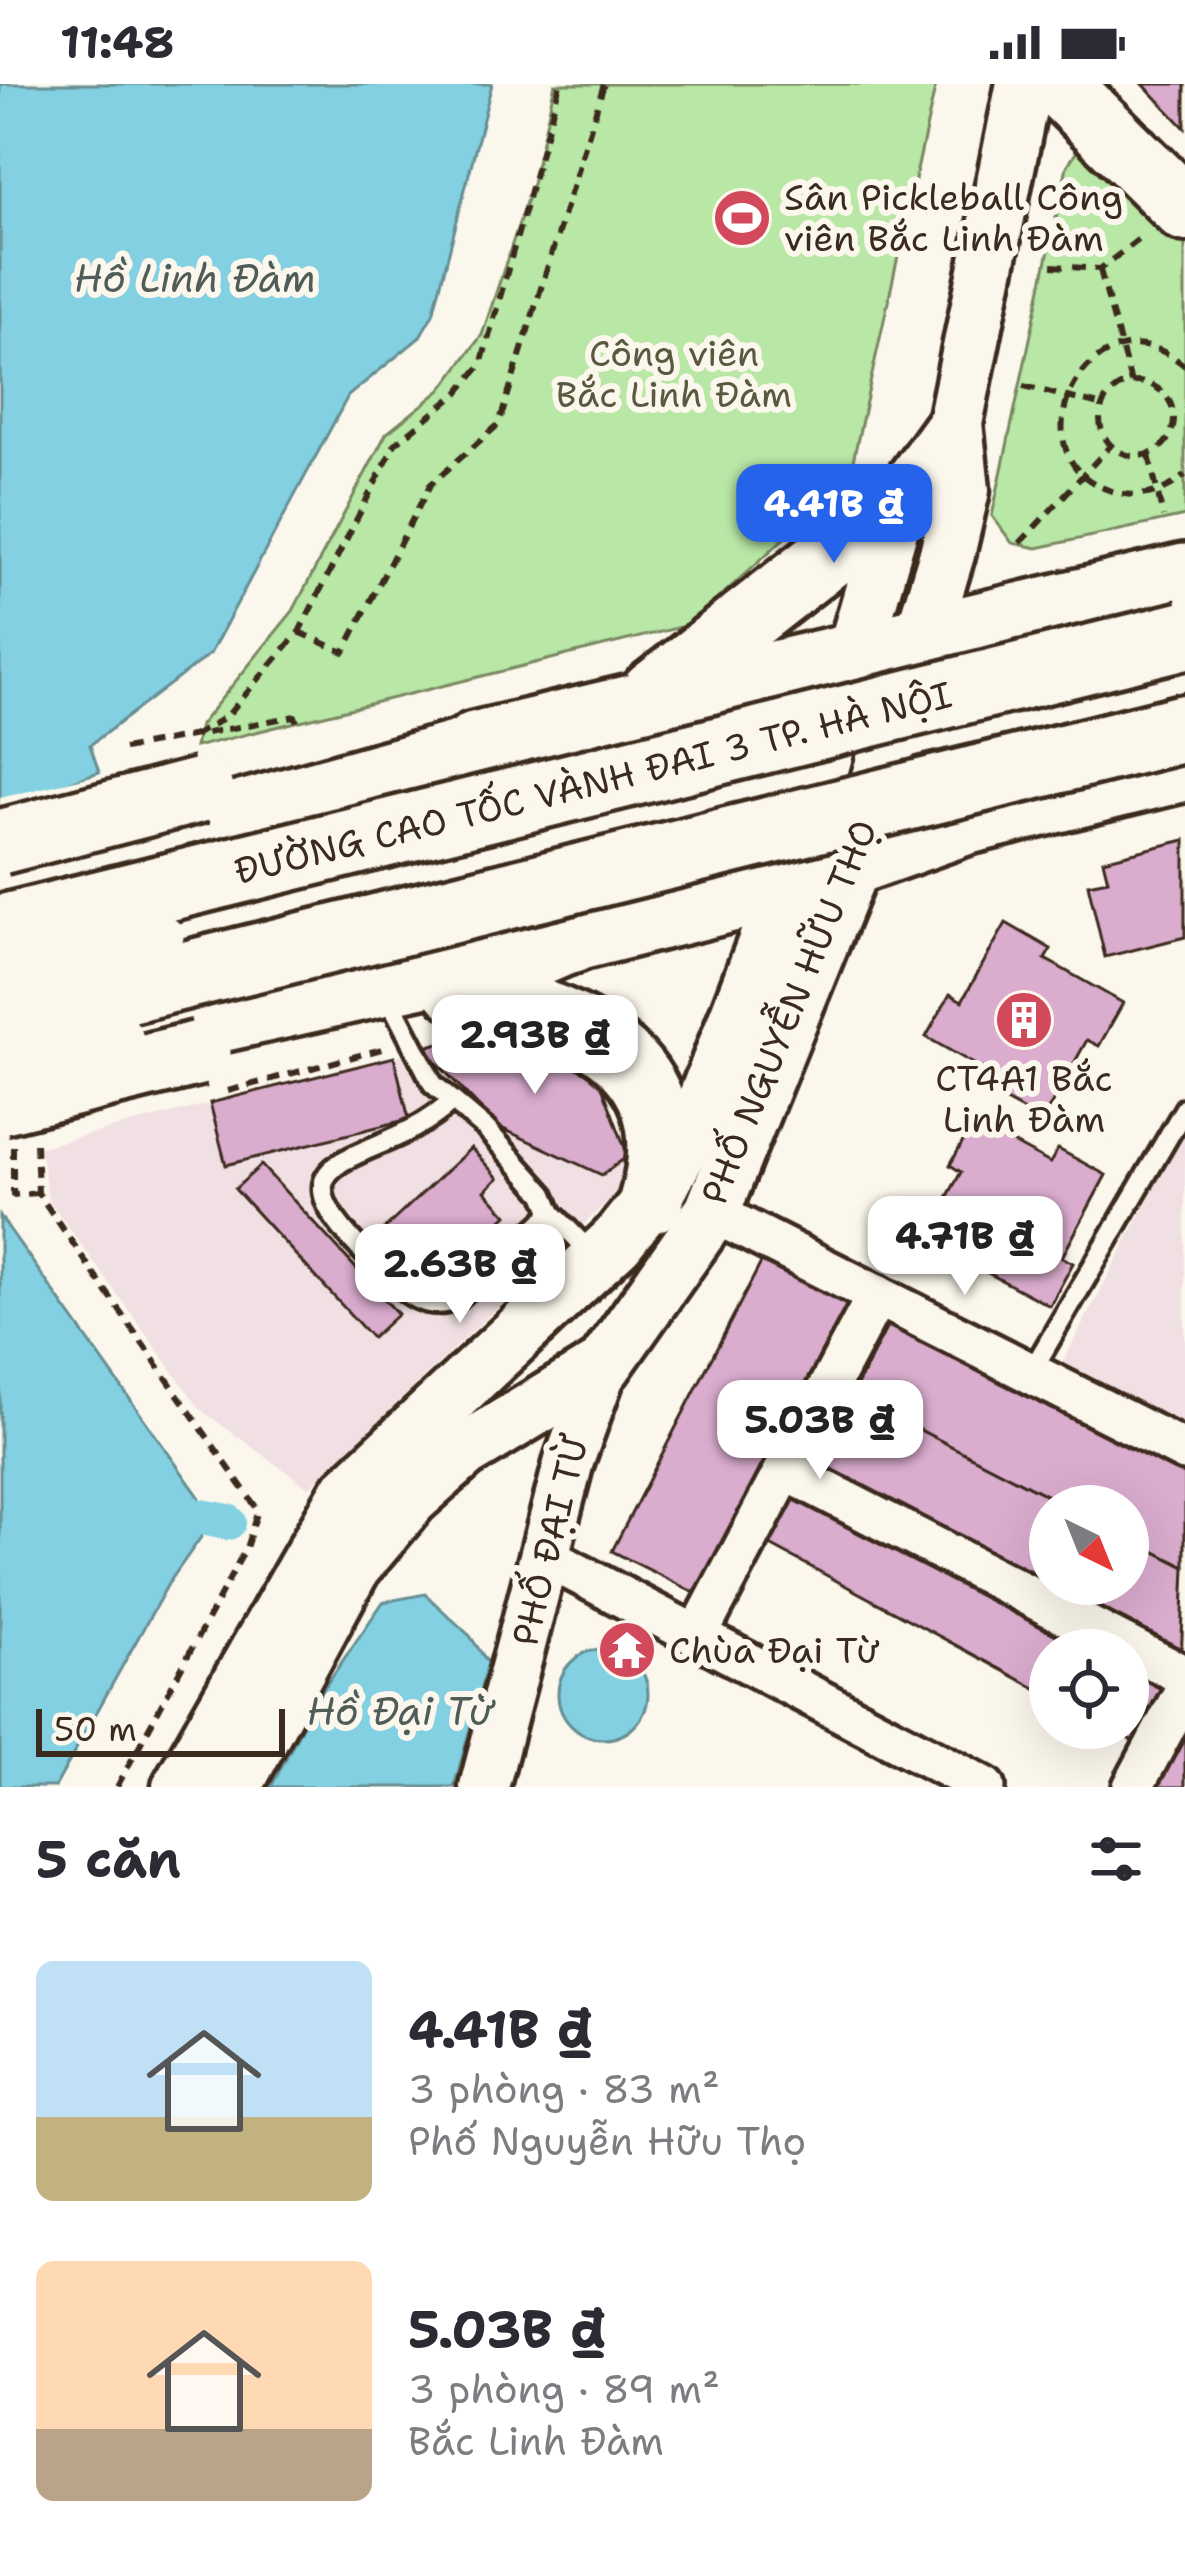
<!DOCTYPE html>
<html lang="vi">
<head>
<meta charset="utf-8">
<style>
  :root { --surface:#fff; --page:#f7f7f7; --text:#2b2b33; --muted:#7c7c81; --accent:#2563eb }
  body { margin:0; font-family:"Shantell Sans",sans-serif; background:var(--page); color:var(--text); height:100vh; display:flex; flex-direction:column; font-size:45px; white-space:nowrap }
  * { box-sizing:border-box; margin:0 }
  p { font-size:39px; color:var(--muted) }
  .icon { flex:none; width:66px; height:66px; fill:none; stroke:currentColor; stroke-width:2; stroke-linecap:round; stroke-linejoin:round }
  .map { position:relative; height:1703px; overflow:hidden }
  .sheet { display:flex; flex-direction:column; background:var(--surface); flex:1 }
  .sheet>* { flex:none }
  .needle { width:78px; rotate:137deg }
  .fabs { position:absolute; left:1029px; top:1401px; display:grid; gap:24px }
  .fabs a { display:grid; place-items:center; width:120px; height:120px; border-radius:50%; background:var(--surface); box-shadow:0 12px 48px #0002; font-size:60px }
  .scale { position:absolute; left:36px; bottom:30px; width:249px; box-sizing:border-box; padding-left:12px; border:6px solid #3b2a1e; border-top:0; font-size:33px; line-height:42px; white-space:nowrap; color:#3b2a1e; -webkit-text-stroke:9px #fbf7ec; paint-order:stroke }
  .price { position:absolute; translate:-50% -102px; padding:0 27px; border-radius:24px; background:#fff; color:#222; font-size:39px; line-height:78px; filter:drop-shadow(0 3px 6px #0008) }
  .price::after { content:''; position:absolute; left:50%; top:72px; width:36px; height:27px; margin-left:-18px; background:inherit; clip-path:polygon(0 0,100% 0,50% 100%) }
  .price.selected { background:var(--accent); color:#fff }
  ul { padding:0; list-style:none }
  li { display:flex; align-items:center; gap:36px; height:300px; padding:0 36px }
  li span { display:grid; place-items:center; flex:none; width:336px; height:240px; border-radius:18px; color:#555 }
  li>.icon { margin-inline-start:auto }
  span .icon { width:144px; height:144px; fill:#fffc; stroke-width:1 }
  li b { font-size:51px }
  h2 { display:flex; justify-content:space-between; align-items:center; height:144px; padding:0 36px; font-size:51px }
  .status { display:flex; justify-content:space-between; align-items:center; height:84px; padding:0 60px; background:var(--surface); direction:ltr }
  .status svg { height:33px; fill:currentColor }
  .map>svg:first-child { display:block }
  .built { fill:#f1e0e3 }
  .green { fill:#b8e7a6; stroke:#7a8862; stroke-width:3 }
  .water { fill:#82d0e1; stroke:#668e93; stroke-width:3 }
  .pier { fill:#fbf7ec }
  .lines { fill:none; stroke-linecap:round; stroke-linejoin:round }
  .canal { stroke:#82d0e1; stroke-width:36 }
  .building { fill:#daacce; stroke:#3b2a1e; stroke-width:3 }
  .service-casing { stroke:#3b2a1e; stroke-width:27 }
  .minor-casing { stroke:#3b2a1e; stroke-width:48 }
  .tertiary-casing { stroke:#3b2a1e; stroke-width:57 }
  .secondary-casing { stroke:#3b2a1e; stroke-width:63 }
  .primary-casing { stroke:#3b2a1e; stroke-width:72 }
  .motorway-casing { stroke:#3b2a1e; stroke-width:75 }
  .path { stroke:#3b2a1e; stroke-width:6; stroke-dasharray:12 9; stroke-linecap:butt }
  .service { stroke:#fbf7ec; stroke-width:18 }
  .minor { stroke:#fbf7ec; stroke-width:39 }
  .tertiary { stroke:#fbf7ec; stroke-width:48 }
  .secondary { stroke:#fbf7ec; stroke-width:54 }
  .primary { stroke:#fbf7ec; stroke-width:63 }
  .motorway { stroke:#fbf7ec; stroke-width:66 }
  .minor-bridge-casing { stroke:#3b2a1e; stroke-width:48; stroke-linecap:butt }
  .primary-bridge-casing { stroke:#3b2a1e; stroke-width:72; stroke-linecap:butt }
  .motorway-bridge-casing { stroke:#3b2a1e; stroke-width:75; stroke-linecap:butt }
  .minor-bridge { stroke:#fbf7ec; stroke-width:39 }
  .primary-bridge { stroke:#fbf7ec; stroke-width:63 }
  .motorway-bridge { stroke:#fbf7ec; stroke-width:66 }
  .labels { text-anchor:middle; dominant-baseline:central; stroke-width:12; stroke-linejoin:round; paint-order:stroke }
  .poi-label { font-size:36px; fill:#3b2a1e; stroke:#fbf7ec; text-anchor:start }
  .park-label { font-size:36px; fill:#5a5940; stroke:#fbf7ec }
  .street-label { font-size:36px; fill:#3b2a1e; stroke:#fbf7ec }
  .water-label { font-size:39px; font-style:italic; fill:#505c58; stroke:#fbf7ec }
</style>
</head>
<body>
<div class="status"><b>11:48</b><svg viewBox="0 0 49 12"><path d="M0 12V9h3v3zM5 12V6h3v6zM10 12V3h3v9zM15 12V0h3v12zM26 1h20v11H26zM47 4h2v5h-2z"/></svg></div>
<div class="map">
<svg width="1185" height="1703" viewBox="0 0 1185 1703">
  <rect width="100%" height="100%" fill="#fbf7ec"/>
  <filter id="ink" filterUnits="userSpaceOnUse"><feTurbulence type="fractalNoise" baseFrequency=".00833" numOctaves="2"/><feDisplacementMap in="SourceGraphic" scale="24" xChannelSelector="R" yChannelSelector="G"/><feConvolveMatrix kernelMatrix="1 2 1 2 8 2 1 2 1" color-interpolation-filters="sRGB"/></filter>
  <g filter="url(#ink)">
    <g class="built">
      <polygon points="485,944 599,994 632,1094 309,1404 201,1326 48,1115 40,1063 394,973"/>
      <polygon points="1185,1046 1185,1353 1059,1285"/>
    </g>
    <g class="green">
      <polygon points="555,0 936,0 849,395 689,541 195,663 200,641 293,527 386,350 441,306 482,251 532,100"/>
      <polygon points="1079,64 1093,68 1185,158 1185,432 1037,464 1012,459 992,432 1067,82"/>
    </g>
    <g class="water">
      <polygon points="0,0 492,0 433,230 419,254 348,312 210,570 90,661 99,688 46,707 0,1044"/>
      <polygon points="0,1132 200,1414 201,1453 168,1500 55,1703 0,1703"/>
      <polygon points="425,1510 470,1552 488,1579 454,1703 271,1703 315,1617 383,1518"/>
      <circle cx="603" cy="1610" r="45"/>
    </g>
    <polygon class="pier" points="105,689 51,711 43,770 0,781 0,714"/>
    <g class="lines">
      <polyline class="canal" points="201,1433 228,1438"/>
    </g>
    <g class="building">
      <polygon points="1143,0 1185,0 1185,44"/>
      <polygon points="1185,756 1185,853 1105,873 1088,800 1108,796 1103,776"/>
      <polygon points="1006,839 1051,865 1045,875 1123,919 1099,962 1087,956 1042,1037 993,1010 1002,996 926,953 950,910 962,917"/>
      <polygon points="485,944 599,994 628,1072 602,1091 497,1042 423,964"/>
      <polygon points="394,973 409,1035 226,1081 210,1019"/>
      <polygon points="974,1038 1050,1079 1058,1065 1106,1091 1062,1173 1073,1179 1050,1222 971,1180 965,1190 919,1165 961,1088 950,1081"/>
      <polygon points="471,1064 498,1094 485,1107 507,1131 445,1189 424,1167 411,1179 382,1147"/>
      <polygon points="261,1081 398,1230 372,1254 235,1105"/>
      <polygon points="766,1169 853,1214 699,1511 612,1467"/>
      <polygon points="891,1235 1185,1387 1185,1483 1128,1454 1128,1422 1067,1422 852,1311"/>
      <polygon points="852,1311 1067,1422 1050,1422 1050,1500 1128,1500 1128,1454 1185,1483 1181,1577 814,1385"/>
      <polygon points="791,1401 1096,1566 1050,1566 1050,1612 761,1456"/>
      <polygon points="1128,1583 1163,1602 1133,1657 1109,1644 1128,1644"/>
      <polygon points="1185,1631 1185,1703 1146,1703"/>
    </g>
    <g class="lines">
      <defs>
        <g id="service">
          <polyline points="898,666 1185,597"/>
          <polyline points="392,920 433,1000 485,1044 544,1110 552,1129 594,1172"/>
          <path d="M450,1019C375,1088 245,1059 385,1189C407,1210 425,1228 457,1216L552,1129"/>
          <polyline points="1030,1290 1185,1024"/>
        </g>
        <g id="minor">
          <polyline points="164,852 821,687"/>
          <polyline points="712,1128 1185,1367"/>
          <polyline points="785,1386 1185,1592"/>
          <polyline points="548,1474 985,1703"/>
          <polyline points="698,1550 877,1211"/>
          <polyline points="1133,1703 1185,1606"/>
        </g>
        <polyline id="tertiary" points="484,1703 569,1377 603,1283"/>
        <g id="secondary">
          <polyline points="180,1703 347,1410 617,1157 661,1102 704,1019 787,802 898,418 955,339"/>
          <polyline points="234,1703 353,1483 411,1414 464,1367 603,1283 712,1128 852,782 947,470 962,406 955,339 1024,0"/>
        </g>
        <g id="primary">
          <polyline points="1058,0 1185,125"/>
          <polyline points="653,609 898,418"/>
          <polyline points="475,660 1185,492"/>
          <polyline points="525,876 571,856 787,802 964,739 1185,685"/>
          <path d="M456,905C572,929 694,974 651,1117"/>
        </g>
        <g id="motorway">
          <polyline points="0,798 525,652"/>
          <polyline points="115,958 571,856"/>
        </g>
      </defs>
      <use href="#service" class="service-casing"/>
      <use href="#minor" class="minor-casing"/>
      <use href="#tertiary" class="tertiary-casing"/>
      <use href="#secondary" class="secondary-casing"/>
      <use href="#primary" class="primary-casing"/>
      <use href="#motorway" class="motorway-casing"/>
      <g class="path">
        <polyline points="1052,182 1100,185 1144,151"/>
        <polyline points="1100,186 1131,299"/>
        <path d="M1185,282C1091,202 1003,377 1115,408C1140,415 1166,409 1185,391"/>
        <circle cx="1137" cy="335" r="37"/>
        <polyline points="1024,302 1103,322"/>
        <polyline points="1149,371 1163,433"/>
        <polyline points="1020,459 1111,361"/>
        <polyline points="299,548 344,568 430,401 499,340 604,0"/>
        <polyline points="194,652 227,632 299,548 395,360 458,309 481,281 560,0"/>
        <polyline points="124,665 295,632 299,645"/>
        <polyline points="228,1007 389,963"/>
        <polyline points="36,1059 38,1109 258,1426 246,1464 117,1703"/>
        <polyline points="13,1062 13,1111 38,1109"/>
      </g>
      <use href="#service" class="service"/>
      <use href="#minor" class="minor"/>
      <use href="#tertiary" class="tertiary"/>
      <use href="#secondary" class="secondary"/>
      <use href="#primary" class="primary"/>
      <use href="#motorway" class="motorway"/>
      <defs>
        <polyline id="minor-bridge" points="0,892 164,852"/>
        <g id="primary-bridge">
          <polyline points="0,758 201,706"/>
          <polyline points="0,1018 199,969"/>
        </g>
        <g id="motorway-bridge">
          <polyline points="0,845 1185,551"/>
          <polyline points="0,937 1185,644"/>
          <polyline points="0,986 111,959"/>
        </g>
      </defs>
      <use href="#minor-bridge" class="minor-bridge-casing"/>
      <use href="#primary-bridge" class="primary-bridge-casing"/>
      <use href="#motorway-bridge" class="motorway-bridge-casing"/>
      <use href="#minor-bridge" class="minor-bridge"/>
      <use href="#primary-bridge" class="primary-bridge"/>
      <use href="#motorway-bridge" class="motorway-bridge"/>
    </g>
  </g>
  <defs>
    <symbol id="stadium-disc" viewBox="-11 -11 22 22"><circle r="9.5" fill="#d1495b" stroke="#fbf7ec"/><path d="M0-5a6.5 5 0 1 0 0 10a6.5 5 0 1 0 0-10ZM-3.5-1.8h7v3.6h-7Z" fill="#fff"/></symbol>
    <symbol id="building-disc" viewBox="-11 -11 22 22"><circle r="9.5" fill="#d1495b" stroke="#fbf7ec"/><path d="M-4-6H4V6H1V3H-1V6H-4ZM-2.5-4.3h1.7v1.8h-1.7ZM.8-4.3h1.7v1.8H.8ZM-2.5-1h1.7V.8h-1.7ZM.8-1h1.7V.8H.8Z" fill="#fff"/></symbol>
    <symbol id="temple-disc" viewBox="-11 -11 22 22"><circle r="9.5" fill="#d1495b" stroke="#fbf7ec"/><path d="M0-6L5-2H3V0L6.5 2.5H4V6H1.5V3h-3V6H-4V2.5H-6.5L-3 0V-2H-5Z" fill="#fff"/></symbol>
  </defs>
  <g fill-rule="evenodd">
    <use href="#stadium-disc" x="709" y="101" width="66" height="66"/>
    <use href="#building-disc" x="991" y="903" width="66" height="66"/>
    <use href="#temple-disc" x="594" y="1533" width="66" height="66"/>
  </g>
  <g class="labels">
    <g class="poi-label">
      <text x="784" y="113">Sân Pickleball Công<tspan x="784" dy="41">viên Bắc Linh Đàm</tspan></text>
      <text x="1024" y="994" text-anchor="middle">CT4A1 Bắc<tspan x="1024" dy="41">Linh Đàm</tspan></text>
      <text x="669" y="1566">Chùa Đại Từ</text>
    </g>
    <g class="park-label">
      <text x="674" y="269">Công viên<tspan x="674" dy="41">Bắc Linh Đàm</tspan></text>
    </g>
    <g class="street-label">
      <text transform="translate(593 699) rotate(-14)">ĐƯỜNG CAO TỐC VÀNH ĐAI 3 TP. HÀ NỘI</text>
      <text transform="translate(789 928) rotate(-68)">PHỐ NGUYỄN HỮU THỌ</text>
      <text transform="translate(550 1457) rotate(-76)">PHỐ ĐẠI TỪ</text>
    </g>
    <g class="water-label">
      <text x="195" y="194">Hồ Linh Đàm</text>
      <text x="400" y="1627">Hồ Đại Từ</text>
    </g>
  </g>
</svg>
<div class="fabs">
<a><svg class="needle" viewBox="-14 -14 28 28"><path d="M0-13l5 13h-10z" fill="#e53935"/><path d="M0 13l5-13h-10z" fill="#7c7c81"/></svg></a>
<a><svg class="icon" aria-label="locate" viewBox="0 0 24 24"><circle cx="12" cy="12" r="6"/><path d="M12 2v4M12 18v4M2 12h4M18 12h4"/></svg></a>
</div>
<div class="scale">50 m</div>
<b class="price selected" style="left:834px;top:482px">4.41B ₫</b>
<b class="price" style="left:535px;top:1013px">2.93B ₫</b>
<b class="price" style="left:965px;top:1214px">4.71B ₫</b>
<b class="price" style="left:460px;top:1242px">2.63B ₫</b>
<b class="price" style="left:820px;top:1398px">5.03B ₫</b>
</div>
<section class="sheet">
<h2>5 căn<svg class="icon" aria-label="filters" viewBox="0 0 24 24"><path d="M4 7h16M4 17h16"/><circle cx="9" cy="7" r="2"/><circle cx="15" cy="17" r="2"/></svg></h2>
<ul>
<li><span style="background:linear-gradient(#bfe0f5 65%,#c2b280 0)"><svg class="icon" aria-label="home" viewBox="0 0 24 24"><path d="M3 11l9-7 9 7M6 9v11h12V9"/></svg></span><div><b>4.41B ₫</b><p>3 phòng · 83 m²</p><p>Phố Nguyễn Hữu Thọ</p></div></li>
<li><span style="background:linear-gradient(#ffd9b3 70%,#b9a48a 0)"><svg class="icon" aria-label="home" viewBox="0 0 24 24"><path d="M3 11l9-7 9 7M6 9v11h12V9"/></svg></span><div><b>5.03B ₫</b><p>3 phòng · 89 m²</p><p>Bắc Linh Đàm</p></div></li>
</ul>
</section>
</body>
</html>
